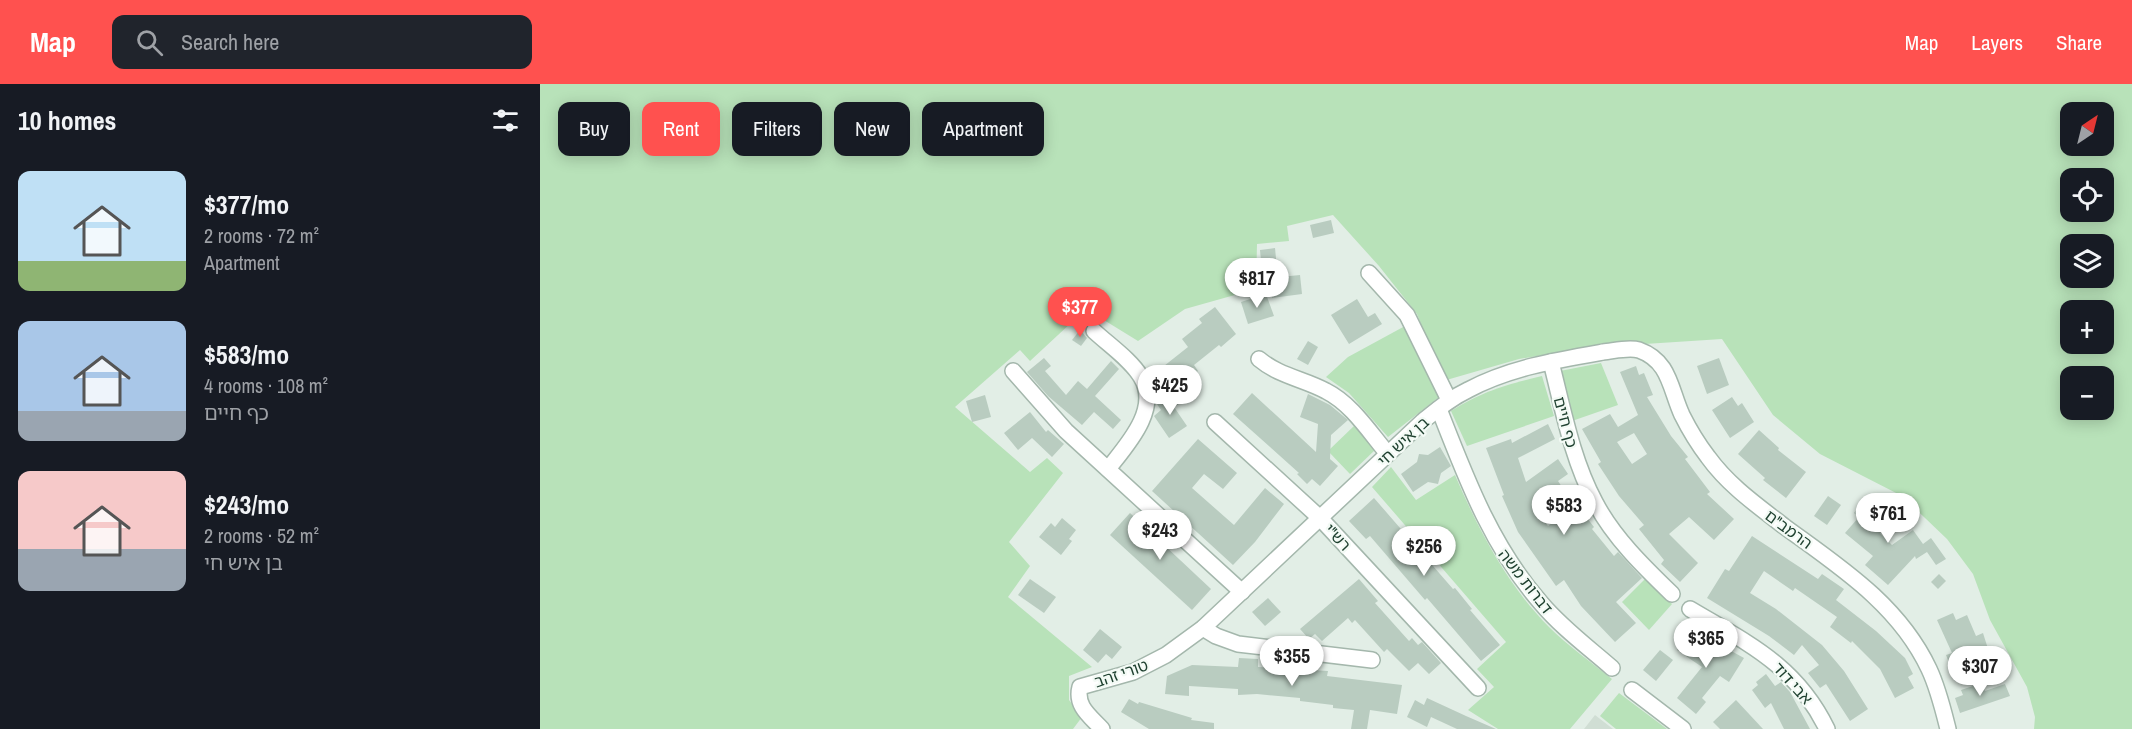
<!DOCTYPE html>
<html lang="en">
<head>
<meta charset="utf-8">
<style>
  :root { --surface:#171b24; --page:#20242c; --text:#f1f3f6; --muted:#9ea1a6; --accent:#ff514f }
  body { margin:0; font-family:"Archivo Narrow","Noto Sans Hebrew",sans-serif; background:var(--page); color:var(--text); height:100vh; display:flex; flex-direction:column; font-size:22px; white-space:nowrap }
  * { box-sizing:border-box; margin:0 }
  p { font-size:20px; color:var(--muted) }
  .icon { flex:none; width:33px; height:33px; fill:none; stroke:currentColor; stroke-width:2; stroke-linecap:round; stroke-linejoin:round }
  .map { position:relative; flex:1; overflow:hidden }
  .drawer { display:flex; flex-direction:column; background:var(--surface); width:540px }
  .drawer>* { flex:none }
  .top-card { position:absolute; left:18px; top:18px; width:570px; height:54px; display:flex; gap:12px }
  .needle { width:39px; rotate:35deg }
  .controls { position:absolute; left:1520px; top:18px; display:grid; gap:12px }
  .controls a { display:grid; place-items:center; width:54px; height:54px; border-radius:12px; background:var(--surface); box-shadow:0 3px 15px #0003; font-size:30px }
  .price { position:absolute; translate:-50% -51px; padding:0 14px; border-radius:21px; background:#fff; color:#222; font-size:20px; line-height:39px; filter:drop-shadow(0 2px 3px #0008) }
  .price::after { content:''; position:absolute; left:50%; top:36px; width:18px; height:14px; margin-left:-9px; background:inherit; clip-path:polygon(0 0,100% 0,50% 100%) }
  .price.selected { background:var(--accent); color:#fff }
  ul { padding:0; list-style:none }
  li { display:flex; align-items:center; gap:18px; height:150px; padding:0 18px }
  li span { display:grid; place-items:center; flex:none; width:168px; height:120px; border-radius:12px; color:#555 }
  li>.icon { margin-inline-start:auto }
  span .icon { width:72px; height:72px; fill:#fffc; stroke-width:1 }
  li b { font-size:26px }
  h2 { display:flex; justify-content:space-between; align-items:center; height:72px; padding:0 18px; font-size:26px }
  .tag { padding:0 21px; border-radius:12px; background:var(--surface); box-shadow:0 3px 15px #0003; font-size:21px; line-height:54px }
  .tag.selected { background:var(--accent); color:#fff }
  header { display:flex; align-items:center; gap:36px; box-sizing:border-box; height:84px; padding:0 30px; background:var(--accent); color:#fff }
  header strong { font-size:28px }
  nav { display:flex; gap:33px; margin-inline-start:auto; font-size:21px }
  .search { width:420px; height:54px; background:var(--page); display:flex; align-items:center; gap:15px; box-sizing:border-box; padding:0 21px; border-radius:12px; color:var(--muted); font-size:22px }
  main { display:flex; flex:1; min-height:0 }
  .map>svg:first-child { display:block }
  .built { fill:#d0ded4 }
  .green { fill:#b8e2b9; fill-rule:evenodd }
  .building { fill:#b9ccc0; fill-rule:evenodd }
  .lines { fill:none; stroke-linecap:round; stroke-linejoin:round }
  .minor-casing { stroke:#a4b7ac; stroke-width:18 }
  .minor { stroke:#fff; stroke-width:15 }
  .labels { text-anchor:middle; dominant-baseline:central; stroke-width:4.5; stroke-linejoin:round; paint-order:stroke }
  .street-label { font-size:16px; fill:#1f4130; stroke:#f3faf5 }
</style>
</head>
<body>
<header>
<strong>Map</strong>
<div class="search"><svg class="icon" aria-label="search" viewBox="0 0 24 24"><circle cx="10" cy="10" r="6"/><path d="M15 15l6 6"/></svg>Search here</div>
<nav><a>Map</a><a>Layers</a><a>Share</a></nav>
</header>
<main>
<section class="drawer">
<h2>10 homes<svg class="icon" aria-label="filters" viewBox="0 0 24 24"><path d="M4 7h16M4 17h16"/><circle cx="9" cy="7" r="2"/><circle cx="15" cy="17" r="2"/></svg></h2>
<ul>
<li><span style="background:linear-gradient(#bfe0f5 75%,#8fb573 0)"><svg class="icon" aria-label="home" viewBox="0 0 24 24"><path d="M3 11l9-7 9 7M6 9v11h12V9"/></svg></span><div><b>$377/mo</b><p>2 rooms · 72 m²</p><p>Apartment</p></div></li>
<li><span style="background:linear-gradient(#a9c7e8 75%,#9aa5b1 0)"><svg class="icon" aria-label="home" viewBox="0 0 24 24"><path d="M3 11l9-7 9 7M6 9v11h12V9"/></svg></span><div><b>$583/mo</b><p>4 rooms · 108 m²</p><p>כף חיים</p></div></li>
<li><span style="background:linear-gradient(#f6c9c9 65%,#9aa5b1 0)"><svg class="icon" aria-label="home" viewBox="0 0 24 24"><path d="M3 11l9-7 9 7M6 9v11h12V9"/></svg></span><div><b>$243/mo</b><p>2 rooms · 52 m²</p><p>בן איש חי</p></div></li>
</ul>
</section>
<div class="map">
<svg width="1592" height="645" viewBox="0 0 1592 645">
  <rect width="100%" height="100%" fill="#e2eee6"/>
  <polygon class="built" points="1055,631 1073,645 1044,645"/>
  <g class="green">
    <path d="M0,0H1592V645H1494L1495,633L1487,603L1450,536L1433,490L1407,455L1362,412L1280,370L1233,331L1182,255L1043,264L979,275L903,297L877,230L839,182L793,131L747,142L749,157L717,160L716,205L645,225L598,257L546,225L490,277L480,266L415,323L490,388L507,374L523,389L469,458L490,482L468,513L552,583L529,592V616L542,633L533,645H0ZM1530,28H1563V62H1530ZM1530,94H1563V128H1530ZM1530,160H1563V194H1530ZM1530,226H1563V260H1530ZM1530,292H1563V326H1530Z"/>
    <polygon points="865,242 899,313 848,353 809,309 786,293 808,273"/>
    <polygon points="1061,279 1078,321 1032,337 1020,287"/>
    <path d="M1002,292L1014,332L927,362L911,327C943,307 965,301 1002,292Z"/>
    <polygon points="814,342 836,365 810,390 788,367"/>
    <path d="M851,383L876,416L915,391C938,445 967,501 1009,543C1028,562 1051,578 1072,595L1030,645H958L928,626L954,603L937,585L966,558L832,403Z"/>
    <polygon points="1105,495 1132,520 1109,546 1082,518"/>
    <polygon points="1079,609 1127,645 1076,645 1060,632"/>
  </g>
  <g class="building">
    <polygon points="791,136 794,149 773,154 770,141"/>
    <polygon points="735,164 737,185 722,187 720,166"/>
    <polygon points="760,191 762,210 732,214 730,194"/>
    <polygon points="726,210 734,232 708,240 701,218"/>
    <polygon points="817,215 828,233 835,229 842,240 809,260 791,231"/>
    <polygon points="675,223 696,250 681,263 679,261 654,281 658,287 648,295 639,283 630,289 624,282 648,263 642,255 662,239 659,235"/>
    <polygon points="540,246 547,254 541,262 532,256"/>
    <polygon points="768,257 778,263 768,281 757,275"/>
    <polygon points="504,274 511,282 505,287 526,311 538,297 547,305 571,277 579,285 555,312 581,336 573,345 554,328 542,341 508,312 487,288"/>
    <polygon points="1179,274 1189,301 1167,310 1157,282"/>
    <path d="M1096,282L1099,291L1104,289L1113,311L1107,313L1131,352L1148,373L1145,375L1170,408L1167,410L1194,435L1174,456L1149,433L1129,450L1158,479L1140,498L1121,480L1124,476L1099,445L1104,441L1079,412L1058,380L1061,378L1042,345L1070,330L1078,343L1098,331L1080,288ZM1094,349L1107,370L1092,380L1077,358Z"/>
    <polygon points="635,308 642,318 634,323 647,342 629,354 614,332 621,326 617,320"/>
    <polygon points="712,309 776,368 778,340 760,333 768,310 790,321 808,336 791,351 790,375 798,382 780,402 772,395 767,400 757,390 759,389 693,330"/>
    <polygon points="445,311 451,333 432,338 426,317"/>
    <polygon points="1192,313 1198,322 1202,319 1214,338 1190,354 1172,326"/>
    <polygon points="490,328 506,348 508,346 524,360 512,373 492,354 478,366 464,349"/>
    <polygon points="1008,340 1015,355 978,374 986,398 1018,375 1028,390 1018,397 1024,406 997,424 1001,432 1008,442 1030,425 1037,434 1043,429 1054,443 1052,445 1074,472 1078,468 1102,494 1076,518 1096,539 1075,558 1041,522 1024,496 1016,502 978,448 962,412 964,411 946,364 971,355 972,359"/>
    <polygon points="1219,346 1239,364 1238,366 1266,388 1246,414 1223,396 1225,394 1198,370"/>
    <polygon points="658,355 697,389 683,405 664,390 652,404 694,441 725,404 744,420 715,458 693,481 612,407"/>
    <polygon points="900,363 911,382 901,389 898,400 888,398 873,408 861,390 877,378 879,370 888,371"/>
    <polygon points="1288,412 1301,421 1287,441 1274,432"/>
    <polygon points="834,414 913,505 915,504 932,525 930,526 960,561 941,577 887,514 885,516 830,452 826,455 809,437"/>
    <polygon points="1326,415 1351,436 1340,449 1352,461 1373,446 1383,460 1391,454 1406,475 1396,481 1387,468 1376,475 1375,472 1348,501 1325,481 1333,472 1305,449 1319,433 1314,429"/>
    <polygon points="590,429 671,505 652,526 570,451"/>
    <polygon points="522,434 536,446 529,455 532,457 521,471 499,453 511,439 515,443"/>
    <polygon points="1212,452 1278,495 1282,490 1304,505 1296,516 1336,547 1365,574 1373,590 1368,593 1374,604 1355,614 1340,585 1312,557 1311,559 1290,543 1297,533 1255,504 1253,507 1224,487 1210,509 1236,525 1282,561 1304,587 1328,625 1310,637 1286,600 1280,604 1268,589 1279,581 1262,561 1254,571 1229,552 1167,514 1185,485 1189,487"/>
    <polygon points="1399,490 1406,497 1398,505 1391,498"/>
    <polygon points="490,495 516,513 504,529 478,511"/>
    <polygon points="819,495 838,517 835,519 869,557 872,554 878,561 882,558 901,579 889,590 878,579 869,587 847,565 844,568 815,536 812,539 808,534 782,557 775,550 769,555 760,545"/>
    <polygon points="728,514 741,528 725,542 712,528"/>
    <polygon points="1413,529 1416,536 1427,531 1436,552 1443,549 1449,568 1437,573 1439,580 1413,589 1406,571 1412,569 1397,536"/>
    <polygon points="560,545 582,563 572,575 566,570 558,579 543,566"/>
    <polygon points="1149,547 1181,568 1184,563 1204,574 1189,598 1180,592 1162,614 1166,618 1156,630 1137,614 1162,583 1137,566"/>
    <polygon points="1120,566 1133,576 1116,597 1103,586"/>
    <polygon points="699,574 718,575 718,583 788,587 787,592 862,601 857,630 830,626 827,645 811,645 814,626 793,624 793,621 760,617 760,614 717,610 698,611 698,605 649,602 649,612 625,610 627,592 652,581 698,583"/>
    <polygon points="1226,590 1235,602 1241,598 1250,608 1270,645 1244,645 1231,619 1225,624 1212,606 1218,601 1216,598"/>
    <polygon points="1442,599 1445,607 1465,600 1470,612 1420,629 1415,614 1423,611 1421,606"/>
    <polygon points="887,614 926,632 956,645 917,645 891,633 887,643 867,633 875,616 884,621"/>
    <polygon points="589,615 598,620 599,618 652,634 651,636 674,639 674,645 609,645 581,628"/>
    <polygon points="1196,616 1223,645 1180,645 1173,638"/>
  </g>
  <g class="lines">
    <defs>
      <g id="minor">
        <polyline points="829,189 867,231 909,316"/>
        <path d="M554,247C569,261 591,276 601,293C621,325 586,362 568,385"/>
        <path d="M719,275C739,292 764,295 786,307C812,320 830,349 848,370"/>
        <path d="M1011,278C1023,325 1032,375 1055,418C1073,453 1104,483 1132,510"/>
        <polyline points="473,287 526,347 702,508"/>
        <path d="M899,325C926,394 951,462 1001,519C1022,544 1048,563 1072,584"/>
        <polyline points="675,338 780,434 938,604"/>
        <path d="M1150,525C1207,559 1256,581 1287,645"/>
        <polyline points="663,544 676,552 698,560 832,576"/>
        <polyline points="1092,606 1143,645"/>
        <path d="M562,645C550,632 535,622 540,603L593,588L626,571L663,544L883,337C898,325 911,314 928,306C969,284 1017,276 1063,268C1074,267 1088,263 1099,266C1130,277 1130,305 1142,331C1149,345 1158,360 1168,373C1189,402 1218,422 1245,443C1300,483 1359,521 1389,585C1398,604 1403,625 1408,645"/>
      </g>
    </defs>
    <use href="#minor" class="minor-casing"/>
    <use href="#minor" class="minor"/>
  </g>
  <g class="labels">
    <g class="street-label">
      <text transform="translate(1026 338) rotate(75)">כף חיים</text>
      <text transform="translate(863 357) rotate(-43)">בן איש חי</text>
      <text transform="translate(1249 445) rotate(36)">הרמב"ם</text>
      <text transform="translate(798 453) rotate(47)">רש"י</text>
      <text transform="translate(986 497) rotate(52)">דברות משה</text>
      <text transform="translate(581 589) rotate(-19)">טורי זהב</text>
      <text transform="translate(1253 599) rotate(48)">אבי דוד</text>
    </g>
  </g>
</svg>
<div class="controls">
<a><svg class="needle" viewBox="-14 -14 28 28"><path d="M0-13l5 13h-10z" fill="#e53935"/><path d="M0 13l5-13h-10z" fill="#9ea1a6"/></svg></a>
<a><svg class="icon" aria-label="locate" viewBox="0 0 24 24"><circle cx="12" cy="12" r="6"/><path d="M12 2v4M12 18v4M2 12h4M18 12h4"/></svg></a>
<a><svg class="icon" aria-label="layers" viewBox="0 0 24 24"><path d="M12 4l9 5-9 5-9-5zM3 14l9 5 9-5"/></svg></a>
<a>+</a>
<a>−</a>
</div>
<b class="price" style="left:717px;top:225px">$817</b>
<b class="price selected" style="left:540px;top:254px">$377</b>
<b class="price" style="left:630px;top:332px">$425</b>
<b class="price" style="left:1024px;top:452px">$583</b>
<b class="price" style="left:1348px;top:460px">$761</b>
<b class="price" style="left:620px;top:477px">$243</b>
<b class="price" style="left:884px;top:493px">$256</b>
<b class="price" style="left:1166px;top:585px">$365</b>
<b class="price" style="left:752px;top:603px">$355</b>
<b class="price" style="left:1440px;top:613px">$307</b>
<div class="top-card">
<a class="tag">Buy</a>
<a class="tag selected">Rent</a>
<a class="tag">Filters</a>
<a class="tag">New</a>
<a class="tag">Apartment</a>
</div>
</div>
</main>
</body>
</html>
